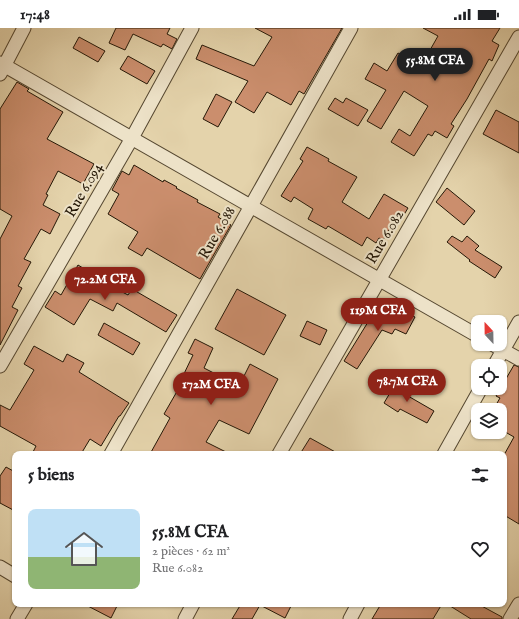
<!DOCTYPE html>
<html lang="fr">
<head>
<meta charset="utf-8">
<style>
  :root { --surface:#fff; --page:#f6f6f6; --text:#202124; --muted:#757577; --accent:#8f2418 }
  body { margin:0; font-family:"IM FELL English",serif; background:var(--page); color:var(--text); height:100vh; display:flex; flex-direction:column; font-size:15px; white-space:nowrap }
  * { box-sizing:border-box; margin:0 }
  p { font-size:13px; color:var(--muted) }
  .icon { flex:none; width:22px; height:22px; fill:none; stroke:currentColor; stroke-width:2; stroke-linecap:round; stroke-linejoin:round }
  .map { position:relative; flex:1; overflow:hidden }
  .panel { position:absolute; left:12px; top:423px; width:495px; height:156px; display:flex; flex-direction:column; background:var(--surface); border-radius:8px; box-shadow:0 1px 3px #0004 }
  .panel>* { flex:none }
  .needle { width:26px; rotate:338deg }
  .tools { position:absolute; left:471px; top:287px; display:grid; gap:8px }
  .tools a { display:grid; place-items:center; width:36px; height:36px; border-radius:8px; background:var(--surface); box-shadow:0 1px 3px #0004; font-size:20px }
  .price { position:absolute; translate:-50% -34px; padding:0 9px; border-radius:14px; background:var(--accent); color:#fff; font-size:13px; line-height:26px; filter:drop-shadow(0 1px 2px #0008) }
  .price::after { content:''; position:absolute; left:50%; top:24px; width:12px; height:9px; margin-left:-6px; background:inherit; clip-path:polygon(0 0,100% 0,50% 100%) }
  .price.selected { background:#222; color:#fff }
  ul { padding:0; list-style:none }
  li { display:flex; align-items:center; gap:12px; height:100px; padding:0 16px }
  li span { display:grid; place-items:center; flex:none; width:112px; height:80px; border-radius:8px; color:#555 }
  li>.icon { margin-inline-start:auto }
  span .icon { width:48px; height:48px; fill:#fffc; stroke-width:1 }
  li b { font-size:17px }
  h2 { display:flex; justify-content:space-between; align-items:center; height:48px; padding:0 16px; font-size:17px }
  .status { display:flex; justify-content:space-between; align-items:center; height:28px; padding:0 20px; background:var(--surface); direction:ltr }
  .status svg { height:11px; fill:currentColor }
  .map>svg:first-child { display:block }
  .building { fill:#cb8e6d; stroke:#251807 }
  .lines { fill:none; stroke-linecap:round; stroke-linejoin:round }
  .minor-casing { stroke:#554730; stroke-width:15 }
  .minor { stroke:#ede2c8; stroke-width:13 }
  .labels { text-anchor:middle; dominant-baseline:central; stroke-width:4; stroke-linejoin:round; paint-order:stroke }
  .street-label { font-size:15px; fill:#251807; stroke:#ede2c8 }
</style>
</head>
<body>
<div class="status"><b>17:48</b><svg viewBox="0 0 49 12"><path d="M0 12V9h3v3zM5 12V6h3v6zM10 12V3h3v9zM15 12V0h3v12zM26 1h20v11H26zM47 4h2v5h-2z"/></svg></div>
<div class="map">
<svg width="519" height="591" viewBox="0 0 519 591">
  <rect width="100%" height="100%" fill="#e4d3ab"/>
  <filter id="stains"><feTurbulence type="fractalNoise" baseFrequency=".005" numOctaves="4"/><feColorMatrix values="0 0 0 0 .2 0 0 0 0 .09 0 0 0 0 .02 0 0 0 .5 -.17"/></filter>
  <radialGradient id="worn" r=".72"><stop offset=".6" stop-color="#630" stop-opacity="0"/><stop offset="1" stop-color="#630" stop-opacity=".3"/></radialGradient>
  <g class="building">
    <polygon points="116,0 170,0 167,6 177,11 172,21 163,16 161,19 133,6 125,22 109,15"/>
    <polygon points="255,0 342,0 304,66 299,63 291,77 267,64 254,85 235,74 248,53 196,31 202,17 254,38 272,9"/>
    <polygon points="423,0 500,0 492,13 499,17 492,33 489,31 467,71 451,96 454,98 447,110 435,103 432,108 428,106 414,128 391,114 399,101 410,108 428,78 404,63 381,101 367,93 386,62 365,51 374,35 387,43 398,25 421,38 438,8"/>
    <polygon points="79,9 105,23 98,34 73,20"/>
    <polygon points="128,28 155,43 147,56 120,41"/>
    <polygon points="17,54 29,61 27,63 63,84 47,111 94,136 83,156 58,143 46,166 48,167 43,177 60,186 50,206 41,201 24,231 31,234 18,258 22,260 12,279 18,282 0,317 0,211 12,188 0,181 0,81"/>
    <polygon points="216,66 232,74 218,99 203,91"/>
    <polygon points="335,70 343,75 346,70 368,82 358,98 328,81"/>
    <polygon points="496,82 519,94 519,125 483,106"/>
    <polygon points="307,119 329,131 328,133 357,149 342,174 369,191 384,166 408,180 399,195 395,192 383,212 379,210 376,215 367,209 362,218 328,198 326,201 308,191 313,181 294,169 291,174 281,168 303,133 300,131"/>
    <polygon points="134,137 163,154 164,152 177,159 176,160 198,172 197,174 220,186 218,189 231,197 212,230 200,251 147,220 142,228 128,220 138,204 108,186 119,166 112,162 122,143 129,147"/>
    <polygon points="447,160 475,183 464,197 436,174"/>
    <polygon points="452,208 462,214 467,208 479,218 475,222 502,239 495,250 469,233 470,232 447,214"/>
    <polygon points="78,237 91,245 90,247 128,267 132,261 177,287 166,304 117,275 113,283 90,271 74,297 45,279 55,263 61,267"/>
    <polygon points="237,261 286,287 264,327 215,301"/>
    <polygon points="382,278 403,286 404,284 415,289 406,306 395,301 392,306 382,302 357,341 344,333 376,281 379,283"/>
    <polygon points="307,293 327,302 320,317 300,308"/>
    <polygon points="104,295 140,315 133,327 98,307"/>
    <polygon points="195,311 213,320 204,340 239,358 250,336 278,351 249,406 219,392 206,414 230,426 150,426 170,390 164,386 183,353 181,352 193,327 188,325"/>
    <polygon points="34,318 63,334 67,326 84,335 79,344 129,375 120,388 119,388 101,418 90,411 81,426 32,426 36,418 0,398 0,377 10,382 34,342 24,336"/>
    <polygon points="514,337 519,339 519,496 504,487 504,427 514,409 500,401 500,382 493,382 500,370 496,368"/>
    <polygon points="397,353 411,362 408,368 434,383 427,395 400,381 398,384 384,375"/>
    <polygon points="310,410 339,426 300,426"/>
    <polygon points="6,439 15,444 15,483 0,475 0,448"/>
    <polygon points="84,576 118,576 111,590"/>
    <polygon points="241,576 292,576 285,590 260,577 252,591 232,591"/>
    <polygon points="381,576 442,576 433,591 372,591"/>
    <polygon points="447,576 478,576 502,589 502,591 471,591"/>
  </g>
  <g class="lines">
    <defs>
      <g id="minor">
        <polyline points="0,35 478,308"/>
        <polyline points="0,46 24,0"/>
        <polyline points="492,316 519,331"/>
        <polyline points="0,338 132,110 192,0"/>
        <polyline points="494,338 519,294"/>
        <polyline points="111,426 251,178 351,0"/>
        <polyline points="279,426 519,9"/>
        <polyline points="444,426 481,360"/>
        <polyline points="0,539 15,548"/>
        <polyline points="17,591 26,576"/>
        <polyline points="185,591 193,576"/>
        <polyline points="350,591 358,576"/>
        <polyline points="510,591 519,576"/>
      </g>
    </defs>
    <use href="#minor" class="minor-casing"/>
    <use href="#minor" class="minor"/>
  </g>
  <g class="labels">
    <g class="street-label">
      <text transform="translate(84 162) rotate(-60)">Rue 6.094</text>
      <text transform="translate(217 205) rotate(-60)">Rue 6.088</text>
      <text transform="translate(385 209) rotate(-60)">Rue 6.082</text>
    </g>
  </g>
  <rect width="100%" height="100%" filter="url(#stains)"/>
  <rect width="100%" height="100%" fill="url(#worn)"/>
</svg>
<div class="tools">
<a><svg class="needle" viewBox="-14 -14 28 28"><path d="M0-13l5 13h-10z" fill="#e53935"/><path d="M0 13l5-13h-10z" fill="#757577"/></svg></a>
<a><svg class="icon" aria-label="locate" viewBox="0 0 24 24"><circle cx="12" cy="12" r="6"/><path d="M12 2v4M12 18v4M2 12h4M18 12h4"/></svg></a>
<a><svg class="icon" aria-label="layers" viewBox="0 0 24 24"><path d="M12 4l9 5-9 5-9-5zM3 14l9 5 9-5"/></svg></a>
</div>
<b class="price selected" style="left:435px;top:54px">55.8M CFA</b>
<b class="price" style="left:105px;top:273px">72.2M CFA</b>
<b class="price" style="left:378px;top:304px">119M CFA</b>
<b class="price" style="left:407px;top:375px">78.7M CFA</b>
<b class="price" style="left:211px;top:378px">172M CFA</b>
<section class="panel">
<h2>5 biens<svg class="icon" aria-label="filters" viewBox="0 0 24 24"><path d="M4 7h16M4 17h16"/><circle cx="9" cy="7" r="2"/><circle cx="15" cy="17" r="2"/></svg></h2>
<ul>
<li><span style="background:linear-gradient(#bfe0f5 60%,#8fb573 0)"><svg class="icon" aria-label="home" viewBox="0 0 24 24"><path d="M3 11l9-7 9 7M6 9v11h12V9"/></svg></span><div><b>55.8M CFA</b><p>2 pièces · 62 m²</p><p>Rue 6.082</p></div><svg class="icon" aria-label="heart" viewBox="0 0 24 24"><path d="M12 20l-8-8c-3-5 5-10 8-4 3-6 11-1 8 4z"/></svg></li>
</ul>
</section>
</div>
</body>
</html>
